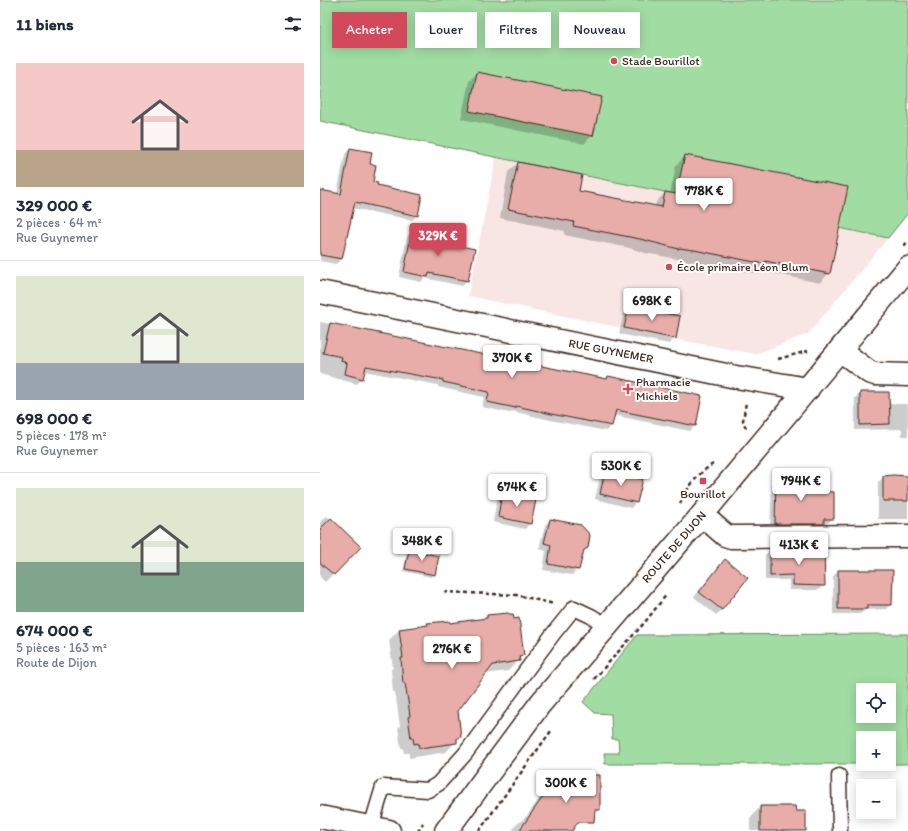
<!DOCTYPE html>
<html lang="fr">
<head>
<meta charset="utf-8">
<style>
  :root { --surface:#fff; --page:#f6f6f7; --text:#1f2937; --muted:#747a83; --line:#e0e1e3; --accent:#d1495b }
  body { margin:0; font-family:Itim,sans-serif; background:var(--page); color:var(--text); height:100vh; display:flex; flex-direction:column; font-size:15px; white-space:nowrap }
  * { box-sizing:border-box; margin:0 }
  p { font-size:13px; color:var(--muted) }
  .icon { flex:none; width:22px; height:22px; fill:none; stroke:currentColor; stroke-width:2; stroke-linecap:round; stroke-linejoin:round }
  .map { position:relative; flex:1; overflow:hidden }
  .sheet { display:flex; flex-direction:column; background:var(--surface); width:320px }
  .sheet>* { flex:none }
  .guide { position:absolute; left:12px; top:12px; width:380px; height:36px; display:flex; gap:8px }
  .fabs { position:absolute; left:536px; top:683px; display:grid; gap:8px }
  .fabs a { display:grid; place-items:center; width:40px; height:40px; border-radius:0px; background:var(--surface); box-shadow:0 2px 10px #0003; font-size:20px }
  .price { position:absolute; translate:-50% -34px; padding:0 9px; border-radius:4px; background:#fff; color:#222; font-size:13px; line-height:26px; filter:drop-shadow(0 1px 2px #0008) }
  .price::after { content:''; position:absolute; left:50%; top:24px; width:12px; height:9px; margin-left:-6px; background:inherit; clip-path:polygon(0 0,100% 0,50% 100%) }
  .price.selected { background:var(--accent); color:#fff }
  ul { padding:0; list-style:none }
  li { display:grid; align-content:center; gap:8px; height:212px; padding:0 16px }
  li+li { border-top:1px solid var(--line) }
  li span { display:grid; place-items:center; height:124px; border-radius:0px; color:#555 }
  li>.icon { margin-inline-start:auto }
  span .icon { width:72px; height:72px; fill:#fffc; stroke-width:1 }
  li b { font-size:17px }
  h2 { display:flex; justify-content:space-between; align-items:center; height:48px; padding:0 16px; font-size:17px }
  .pill { padding:0 14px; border-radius:0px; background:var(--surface); box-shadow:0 2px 10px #0003; font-size:14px; line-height:36px }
  .pill.selected { background:var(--accent); color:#fff }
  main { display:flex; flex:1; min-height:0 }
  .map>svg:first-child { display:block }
  .built { fill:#f8e6e5 }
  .green { fill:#a1dda3; stroke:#6e8460; fill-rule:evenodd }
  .shadow { fill:#0003 }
  .building { fill:#e8ada9; stroke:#3b2a1e }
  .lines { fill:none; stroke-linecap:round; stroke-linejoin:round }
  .service-casing { stroke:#3b2a1e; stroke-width:17 }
  .minor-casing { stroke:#3b2a1e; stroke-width:25 }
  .primary-casing { stroke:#3b2a1e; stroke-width:25 }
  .path { stroke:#3b2a1e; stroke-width:2.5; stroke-dasharray:4 3; stroke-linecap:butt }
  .service { stroke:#fff; stroke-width:14 }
  .minor { stroke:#fff; stroke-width:22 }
  .primary { stroke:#fff; stroke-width:22 }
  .poi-dot { fill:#d1495b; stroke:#fff; stroke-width:1.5 }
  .labels { text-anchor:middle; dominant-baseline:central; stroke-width:4; stroke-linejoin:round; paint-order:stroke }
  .poi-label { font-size:12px; fill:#3b2a1e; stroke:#fff; text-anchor:start }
  .street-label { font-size:12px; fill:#3b2a1e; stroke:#fff }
</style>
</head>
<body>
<main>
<section class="sheet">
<h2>11 biens<svg class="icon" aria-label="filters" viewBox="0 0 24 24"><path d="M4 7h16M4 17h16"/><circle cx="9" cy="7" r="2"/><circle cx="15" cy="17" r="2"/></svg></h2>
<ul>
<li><span style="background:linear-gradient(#f6c9c9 70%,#b9a48a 0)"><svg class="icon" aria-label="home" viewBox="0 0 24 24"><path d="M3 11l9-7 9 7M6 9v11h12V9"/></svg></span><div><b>329 000 €</b><p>2 pièces · 64 m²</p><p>Rue Guynemer</p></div></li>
<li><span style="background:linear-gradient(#dfe7d0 70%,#9aa5b1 0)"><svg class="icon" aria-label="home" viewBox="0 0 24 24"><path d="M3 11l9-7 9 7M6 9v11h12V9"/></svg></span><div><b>698 000 €</b><p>5 pièces · 178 m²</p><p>Rue Guynemer</p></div></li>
<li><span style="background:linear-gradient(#dfe7d0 60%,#7fa58c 0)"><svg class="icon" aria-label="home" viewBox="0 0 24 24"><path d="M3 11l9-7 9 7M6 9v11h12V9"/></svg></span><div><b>674 000 €</b><p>5 pièces · 163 m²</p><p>Route de Dijon</p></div></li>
</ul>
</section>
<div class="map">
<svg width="588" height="831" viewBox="0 0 588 831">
  <rect width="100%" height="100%" fill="#fff"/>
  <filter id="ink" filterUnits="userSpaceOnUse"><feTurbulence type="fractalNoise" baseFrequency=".025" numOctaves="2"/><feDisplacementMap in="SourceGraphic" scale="8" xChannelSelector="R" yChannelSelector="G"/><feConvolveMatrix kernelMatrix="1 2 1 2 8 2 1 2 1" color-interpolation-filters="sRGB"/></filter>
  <g filter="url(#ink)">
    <polygon class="built" points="176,158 369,197 568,238 488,334 435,354 355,339 148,296"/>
    <g class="green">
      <polygon points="0,0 588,0 588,213 568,238 0,121"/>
      <path d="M588,634V764H285L284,753H299L298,739H292L291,714L275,713L263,702L317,635ZM543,690H569V716H543ZM543,738H569V764H543Z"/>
    </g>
    <g class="shadow">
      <polygon points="157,73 272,136 264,144 141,119 149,81"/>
      <polygon points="30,149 49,164 52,182 97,215 92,220 32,208 21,259 16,264 0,261 0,191 17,194 25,154"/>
      <polygon points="365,156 509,273 500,283 437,270 434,273 325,253 310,248 244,235 245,231 180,218 188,172 198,163 258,192 335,207 336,202 345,193 350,194 356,165"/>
      <polygon points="93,231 116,242 147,280 142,286 105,278 101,282 79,277 87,237"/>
      <polygon points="310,307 355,338 349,344 299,334 304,312"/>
      <polygon points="0,322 286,379 288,377 375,426 370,431 293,415 291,426 286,431 230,420 192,411 190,413 162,407 164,397 118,387 118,385 44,371 43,378 37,384 0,374"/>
      <polygon points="540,393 568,404 588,404 588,436 582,436 582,429 535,430 535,398"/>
      <polygon points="285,472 316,502 311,508 275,499 280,478"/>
      <polygon points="456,476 486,486 513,518 508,523 504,523 499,528 450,529 452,481"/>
      <polygon points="564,477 588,477 588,519 558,519 558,482"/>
      <polygon points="183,494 210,523 205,529 173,522 177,499"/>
      <polygon points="7,516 39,547 5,582 0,577 0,522"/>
      <polygon points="230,520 262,552 258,569 252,575 223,570 226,551 219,549 225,525"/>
      <polygon points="450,550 504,585 499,590 469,590 469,580 445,580 445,555"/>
      <polygon points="89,551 114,574 111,577 83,571 87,553"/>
      <polygon points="399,566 402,610 396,615 374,597"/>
      <polygon points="518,571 571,604 566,609 545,610 540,614 513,614 513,576"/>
      <polygon points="167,616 203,655 188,671 165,674 137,711 140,737 126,752 89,758 89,753 84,753 83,748 81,748 78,728 80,726 75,692 73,692 71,669 73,668 69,640 79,630 105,626 108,624 129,624 164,619"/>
      <polygon points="238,776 279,792 252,831 192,831 196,825 207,816 228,786"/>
      <polygon points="440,807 475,812 485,831 430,831 430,818"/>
    </g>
    <g class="building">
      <polygon points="157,72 282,97 273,136 149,111"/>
      <polygon points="30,148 52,152 50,164 56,165 53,182 58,183 57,185 102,195 98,216 35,202 22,259 0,255 0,190 21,194"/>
      <polygon points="365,155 528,187 510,274 445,261 445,264 374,250 359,248 359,249 320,239 253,226 254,222 188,209 198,162 262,175 259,191 342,207 345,192 356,194"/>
      <polygon points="92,230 118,235 117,241 155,249 148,281 109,273 108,277 84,272"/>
      <polygon points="309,306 360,316 356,339 304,328"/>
      <polygon points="10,323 156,353 287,379 288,376 382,396 376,426 296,410 292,426 236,415 196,406 196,408 167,402 169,392 123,382 123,380 46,366 43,379 25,374 27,363 21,361 22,357 3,353"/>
      <polygon points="540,392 569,392 570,424 540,425"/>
      <polygon points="285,471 323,479 317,503 280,494"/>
      <polygon points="456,475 487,475 487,485 492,486 491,491 514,492 514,519 504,519 504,524 455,524"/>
      <polygon points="573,475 588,476 588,501 563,501 563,476"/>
      <polygon points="182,493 216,500 211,524 178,517"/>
      <polygon points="11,518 41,547 14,575 0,563 0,529"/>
      <polygon points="230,519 261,525 270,535 268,548 264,550 259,570 228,564 231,545 224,543"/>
      <polygon points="450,549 504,549 505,586 473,585 473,575 450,576"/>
      <polygon points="89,550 119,556 115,575 85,569"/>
      <polygon points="405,559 428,578 402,610 379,592"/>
      <polygon points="518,570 573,570 572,605 547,605 547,609 518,609"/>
      <polygon points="188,613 189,614 193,614 194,619 199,618 204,655 199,656 200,661 173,665 138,711 141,737 137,738 137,743 99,748 98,743 94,744 93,738 91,738 88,717 90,716 88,701 85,683 83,683 81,658 83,658 79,629 108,625 107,623 129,621 130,623 167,618 167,615"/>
      <polygon points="238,775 280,775 280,810 275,810 274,822 258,822 252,831 199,831"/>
      <polygon points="440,806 475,806 476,811 486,811 486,831 440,831"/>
    </g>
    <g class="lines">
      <defs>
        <g id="service">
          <polyline points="519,776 520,831"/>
          <polyline points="51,827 63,787 108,790 118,784 145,754 233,634 254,608 271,616 287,626"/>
        </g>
        <g id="minor">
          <polyline points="0,292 416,377 488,389"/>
          <polyline points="520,350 549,372 555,374 588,375"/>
          <polyline points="382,515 405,535 411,537 588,536"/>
          <polyline points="0,817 69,831"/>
        </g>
        <polyline id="primary" points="126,831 220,704 382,515 588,268"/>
      </defs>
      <use href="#service" class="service-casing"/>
      <use href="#minor" class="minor-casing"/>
      <use href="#primary" class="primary-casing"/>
      <g class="path">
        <polyline points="584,246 588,241"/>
        <polyline points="458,359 488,351"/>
        <polyline points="426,428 423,421 426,402"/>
        <path d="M360,504C367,488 378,473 393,464"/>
        <polyline points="124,592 197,595 234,604"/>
        <polyline points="274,679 325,622 347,594"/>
        <polyline points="98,831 103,823"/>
        <polyline points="159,831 231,731"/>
      </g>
      <use href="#service" class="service"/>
      <use href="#minor" class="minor"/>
      <use href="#primary" class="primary"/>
    </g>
  </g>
  <g class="poi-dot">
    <circle cx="294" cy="61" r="4"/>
    <circle cx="349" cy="267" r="4"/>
    <path d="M306 383h4v4h4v4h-4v4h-4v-4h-4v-4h4z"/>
    <rect x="379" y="477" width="8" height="8" rx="2"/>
  </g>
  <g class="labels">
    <g class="poi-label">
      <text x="302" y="61">Stade Bourillot</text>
      <text x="357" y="267">École primaire Léon Blum</text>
      <text x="316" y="382">Pharmacie<tspan x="316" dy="14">Michiels</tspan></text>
      <text x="383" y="494" text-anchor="middle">Bourillot</text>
    </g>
    <g class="street-label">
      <text transform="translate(291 351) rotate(11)">RUE GUYNEMER</text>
      <text transform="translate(354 547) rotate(-49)">ROUTE DE DIJON</text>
    </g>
  </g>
</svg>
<div class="fabs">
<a><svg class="icon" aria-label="locate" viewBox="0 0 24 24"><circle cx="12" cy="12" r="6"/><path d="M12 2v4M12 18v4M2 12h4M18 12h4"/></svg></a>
<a>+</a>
<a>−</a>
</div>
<b class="price" style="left:384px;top:212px">778K €</b>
<b class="price selected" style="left:118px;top:257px">329K €</b>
<b class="price" style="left:332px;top:322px">698K €</b>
<b class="price" style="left:192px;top:379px">370K €</b>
<b class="price" style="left:301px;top:487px">530K €</b>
<b class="price" style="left:481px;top:502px">794K €</b>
<b class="price" style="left:197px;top:508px">674K €</b>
<b class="price" style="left:102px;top:562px">348K €</b>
<b class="price" style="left:479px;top:566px">413K €</b>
<b class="price" style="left:132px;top:670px">276K €</b>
<b class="price" style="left:246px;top:804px">300K €</b>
<div class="guide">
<a class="pill selected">Acheter</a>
<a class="pill">Louer</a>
<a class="pill">Filtres</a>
<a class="pill">Nouveau</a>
</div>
</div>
</main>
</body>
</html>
